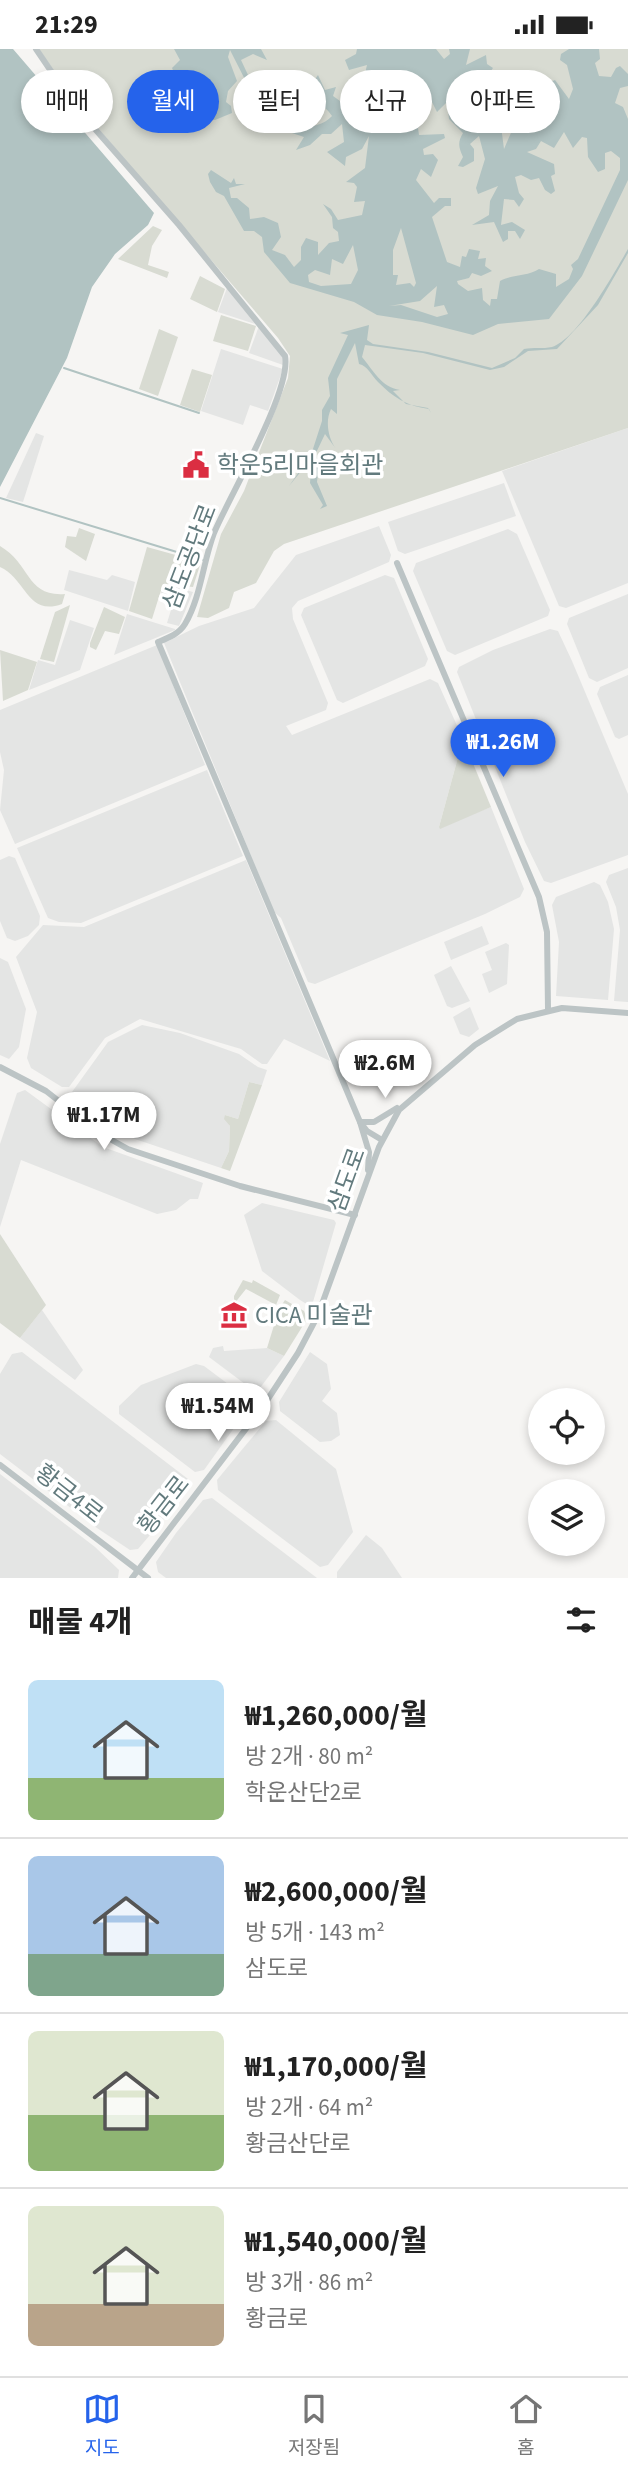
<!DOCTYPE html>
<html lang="ko">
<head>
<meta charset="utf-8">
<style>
  :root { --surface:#fff; --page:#f6f6f6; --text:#222; --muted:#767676; --line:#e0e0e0; --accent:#2563eb }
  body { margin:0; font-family:"Source Sans 3","Noto Sans KR",sans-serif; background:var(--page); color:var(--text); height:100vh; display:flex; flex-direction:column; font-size:26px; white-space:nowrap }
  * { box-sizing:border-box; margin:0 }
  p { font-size:23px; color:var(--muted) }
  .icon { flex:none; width:38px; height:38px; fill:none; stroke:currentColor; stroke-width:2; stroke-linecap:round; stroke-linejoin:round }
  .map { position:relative; height:1529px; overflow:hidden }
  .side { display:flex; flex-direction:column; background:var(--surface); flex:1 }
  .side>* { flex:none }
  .top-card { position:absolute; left:21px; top:21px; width:586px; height:63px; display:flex; gap:14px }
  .controls { position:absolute; left:528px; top:1339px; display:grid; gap:14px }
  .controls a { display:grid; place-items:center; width:77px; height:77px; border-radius:50%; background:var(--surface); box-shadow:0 4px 10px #0003; font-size:35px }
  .price { position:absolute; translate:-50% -60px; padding:0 16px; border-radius:24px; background:#fff; color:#222; font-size:23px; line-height:46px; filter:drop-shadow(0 2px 4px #0008) }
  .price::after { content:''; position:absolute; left:50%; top:42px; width:21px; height:16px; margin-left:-10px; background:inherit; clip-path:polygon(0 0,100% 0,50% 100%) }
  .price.current { background:var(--accent); color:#fff }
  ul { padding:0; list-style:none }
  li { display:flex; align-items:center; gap:21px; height:175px; padding:0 28px }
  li+li { border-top:2px solid var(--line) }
  li span { display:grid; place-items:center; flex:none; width:196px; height:140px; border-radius:10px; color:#555 }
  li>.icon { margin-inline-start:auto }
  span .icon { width:84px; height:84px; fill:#fffc; stroke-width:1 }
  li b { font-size:30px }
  h2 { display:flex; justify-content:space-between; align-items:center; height:84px; padding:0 28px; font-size:30px }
  .chip { padding:0 24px; border-radius:32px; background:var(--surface); box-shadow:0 4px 10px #0003; font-size:24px; line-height:63px }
  .chip.current { background:var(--accent); color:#fff }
  .status { display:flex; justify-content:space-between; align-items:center; height:49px; padding:0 35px; background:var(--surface); direction:ltr }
  .status svg { height:19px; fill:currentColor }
  .tab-bar { display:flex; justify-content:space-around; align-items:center; height:98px; border-top:2px solid var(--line); background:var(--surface); font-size:19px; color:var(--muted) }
  .tab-bar a { display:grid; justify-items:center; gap:4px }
  .tab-bar .current { color:var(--accent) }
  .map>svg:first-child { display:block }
  .built { fill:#e4e5e4 }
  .green { fill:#d8dbd2 }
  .water { fill:#b1c3c2; fill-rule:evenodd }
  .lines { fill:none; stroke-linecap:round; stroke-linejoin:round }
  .stream { stroke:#b1c3c2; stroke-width:2 }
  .tertiary { stroke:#bcc4c5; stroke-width:6 }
  .labels { text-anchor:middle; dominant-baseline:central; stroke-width:7; stroke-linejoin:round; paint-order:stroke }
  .poi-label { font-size:24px; fill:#627a7d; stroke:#fff; text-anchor:start }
  .street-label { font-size:24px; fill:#627a7d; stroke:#fff }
</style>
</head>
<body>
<div class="status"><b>21:29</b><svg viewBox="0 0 49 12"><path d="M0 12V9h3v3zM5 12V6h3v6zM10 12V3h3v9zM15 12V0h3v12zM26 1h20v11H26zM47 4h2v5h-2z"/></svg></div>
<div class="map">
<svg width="628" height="1529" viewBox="0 0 628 1529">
  <rect width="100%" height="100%" fill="#f6f5f3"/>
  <g class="built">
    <polygon points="227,239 255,275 218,263"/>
    <polygon points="259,277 284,310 283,316 249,304"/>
    <polygon points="221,300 283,320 268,362 250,356 243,376 201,362"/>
    <polygon points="628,379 628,534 566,559 559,557 502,422"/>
    <polygon points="36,384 44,387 23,453 6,449"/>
    <polygon points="504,434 516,467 405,505 398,502 388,473"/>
    <polygon points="379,477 391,506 389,513 298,552 292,559 293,570 328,654 326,661 286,677 292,686 430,630 438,634 463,690 439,778 491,758 524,840 520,848 485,865 315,935 308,933 281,869 274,863 164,594 199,577 254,559 296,506"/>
    <polygon points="508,480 517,485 550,561 548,567 455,606 447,602 413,522 416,514"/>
    <polygon points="69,521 107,531 112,526 135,533 128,562 64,541"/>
    <polygon points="385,526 394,529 428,610 425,617 343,654 337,651 301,566 304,559"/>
    <polygon points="164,535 193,543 179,577 167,574 174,551 160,547"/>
    <polygon points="628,545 628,619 597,633 589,629 567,575 569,569"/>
    <polygon points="127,565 175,580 175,581 114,606"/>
    <polygon points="70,571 94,579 80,621 29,641 38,611 55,616"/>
    <polygon points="550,580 558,582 572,612 628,745 628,806 551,834 544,832 525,793 457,623 459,618 493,601"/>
    <polygon points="157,596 205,716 15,795 0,761 4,721 0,703 0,661"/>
    <polygon points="628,626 628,686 619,690 615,688 597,645 600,638"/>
    <polygon points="207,721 243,807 81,874 59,873 48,869 17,799"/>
    <polygon points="9,807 15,809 40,867 39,876 28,887 15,892 7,889 0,872 0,811"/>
    <polygon points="246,811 330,1012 284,990 267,1015 262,1015 241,1000 140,970 105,989 69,1038 62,1038 31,1019 27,1009 37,963 16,908 43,876 84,878"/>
    <polygon points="628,819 628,953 614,952 620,881 616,858 606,833 609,826"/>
    <polygon points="594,833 600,836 608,853 614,880 608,951 556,947 559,893 552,856 556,848"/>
    <polygon points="482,877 489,895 451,911 444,893"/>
    <polygon points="506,894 509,896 507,935 489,944 482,925 492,921 485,903"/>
    <polygon points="0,909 8,913 26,960 19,998 9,1010 0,1006"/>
    <polygon points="451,917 470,952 452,959 447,957 434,926"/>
    <polygon points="470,958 479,980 469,988 460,985 453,968"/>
    <polygon points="142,976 180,984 239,1005 258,1018 267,1021 262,1036 249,1033 238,1070 225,1066 230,1077 229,1102 221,1119 132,1089 73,1049 72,1043 108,993"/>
    <polygon points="25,1041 103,1098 203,1134 198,1150 190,1150 176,1161 157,1165 21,1111 0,1178 0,1095 17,1044"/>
    <polygon points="262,1154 334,1171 336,1174 313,1253 308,1256 300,1251 262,1222 244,1166"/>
    <polygon points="42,1261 83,1321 75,1331 20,1289"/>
    <polygon points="223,1297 224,1302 267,1299 284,1307 260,1339 253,1341 209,1308 213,1299"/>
    <polygon points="22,1303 188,1430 190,1439 138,1500 130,1501 97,1479 0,1405 0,1325 12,1305"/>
    <polygon points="310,1303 327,1315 331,1340 322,1352 337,1364 340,1386 331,1392 320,1393 280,1362 279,1353"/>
    <polygon points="196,1315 204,1317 248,1350 249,1358 204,1421 195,1423 119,1365 119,1357 141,1336"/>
    <polygon points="276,1371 336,1420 353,1483 328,1516 320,1518 218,1441 217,1431 245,1397 266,1372"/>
    <polygon points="0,1425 95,1498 119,1521 118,1529 0,1529"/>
    <polygon points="212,1449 283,1503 317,1529 166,1529 158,1523 156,1513 176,1484 203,1451"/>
    <polygon points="366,1486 382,1499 402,1529 337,1529 337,1523"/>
  </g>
  <g class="green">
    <polygon points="39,0 628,0 628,379 284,495 274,502 256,534 234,543 229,559 208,569 197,568 221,485 244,442 288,329 290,307 278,289 73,50"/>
    <polygon points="153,177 162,181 152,197 148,216 169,223 167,229 118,210"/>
    <polygon points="200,227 225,240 217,263 190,250"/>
    <polygon points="221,266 256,277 248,302 213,292"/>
    <polygon points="159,280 178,288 158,347 139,340"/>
    <polygon points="192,320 212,326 200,363 180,356"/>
    <polygon points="79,479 95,485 86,512 65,498 67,487 76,488"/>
    <path d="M0,497C31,515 26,548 65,545L62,555C27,568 26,529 0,518Z"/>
    <polygon points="147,498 201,513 193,538 163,535 152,570 129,562"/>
    <polygon points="70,556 54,613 40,610 55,563"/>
    <polygon points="104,558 125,568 119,585 105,582 96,601 90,598 90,594"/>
    <polygon points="0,601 37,613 28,641 3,652"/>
    <polygon points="463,690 491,758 440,780 439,778"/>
    <polygon points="249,1033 262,1036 230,1122 221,1119 229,1102 230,1077 224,1070 225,1066 238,1070"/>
    <polygon points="0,1185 46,1256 20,1289 0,1274"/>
    <polygon points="243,1231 252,1234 253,1231 280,1246 276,1256 246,1240 234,1255 234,1247"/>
    <polygon points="285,1251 304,1262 307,1270 284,1307 267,1299 279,1260"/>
  </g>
  <g class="water">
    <polygon points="0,0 13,0 154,164 148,176 115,205 92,238 67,309 0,438"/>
    <path d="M174,0H261L267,11L253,5L241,11L270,73C287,80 319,82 332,67C324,54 314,54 301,58L292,52L304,46L318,26L325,41L336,38L333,47L347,57L354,45L361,55L368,51L371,37L363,33L367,16L349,21L345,11L356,5L357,0H436L444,10L450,5L449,0H470L466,16L486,6L487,15L493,19L488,26L478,21L474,23L471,33H478L488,43L479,48V53L471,58L472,61L483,64L486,60H497L493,47L508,34L511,37V54L507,58L505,74L501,77L504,100L519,65L523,38H538L555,31L569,50L573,40L567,16L560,11L561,5L569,0H599L600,10L595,14L599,27L611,28L616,19L620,17L628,25V37L620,39L615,54L623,58L628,70V131L582,227L549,270L498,275L473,286L422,273L377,266L354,253L290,234L264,203L262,188L254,182H244L224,147L216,143L210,133L208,125L211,121L231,134L234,129L236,135H245L229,139L231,149H237L249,159L250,170L264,168L278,174L281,188L272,201L285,206L294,218L301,211V198L306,189L318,193V206L329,194L339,192L338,183L333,179L332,168L323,155L331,160L338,171L362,166L365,152L354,153L357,138L354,134L346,133L365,119L369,87L362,100L346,108L345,117L327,103L344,93L342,75L331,85H322L310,96L296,101L304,88L268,76L230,1L228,8L237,32L228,42L226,53L231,57L232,64L215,71L199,68L198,49L202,44H193V26L178,33L172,19L180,11ZM422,47H429L437,63L447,53L449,70L463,84C457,94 459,99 463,108L458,117L463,118L474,112V100L470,95L479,87L485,110L476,139L478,145L498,137L490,152L489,166L472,176L494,173L503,193L508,190V182H515L520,190L525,181L512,173L501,176L504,150L514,151L519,158L524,150L519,144L515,128L521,126L531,131L539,129L545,141L551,145L555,142L551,127L555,125L554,115L527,103L536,100L541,92L554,99L564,83L573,99L582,88L587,89L588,108L598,123L605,120V104L611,102L620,109V121L578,210L571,216L573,220L569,230L556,238V225L539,220C527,228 512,225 500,232L497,250H491L490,257L483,251L482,239L468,242L458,235L457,232L469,229L472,224L481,227L492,222L485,217L486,209L478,210L480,202L469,200L466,208L462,207L460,218L447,213L432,168L445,157H451V149H439L434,154L416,131L421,120L431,128L438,111L433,105L424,106L423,100L445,89L444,85L419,86L418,79L423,72L426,56L421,51ZM401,179L416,234L414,238L410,234L396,236L398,226H393V201ZM353,196L358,221L351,235L321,237L309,233L308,226L315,221L330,226L332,210L343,215ZM437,237L434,258L444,256L448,265L437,268L401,256L389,257L420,252Z"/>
    <path d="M628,200V204L598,256L557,300L528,302L504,318L490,321L423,304L365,296L362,308C373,321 381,338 400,341L393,342L406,355L428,359L431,364L429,360C406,357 393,348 378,333C371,326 368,317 359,315L355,294L337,330V365L331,360C325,372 328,389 336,400L325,385L315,406L319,416L317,433L327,457L320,460L323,456L310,434L312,409L289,437L311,406L322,372V361L330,347L328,329L348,286L340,284L369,276L367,291L373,295L428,303L492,319L515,309L524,300C533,298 543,300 552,298C578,290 614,224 628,200Z"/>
  </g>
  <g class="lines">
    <g class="stream">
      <polyline points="64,319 199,364"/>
      <polyline points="0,449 203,511"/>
    </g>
    <g class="tertiary">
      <path d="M36,0L74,56L179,176L285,307C292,341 229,448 214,484C203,513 201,548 185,575C179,585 168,589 158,593L360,1073L367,1082L382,1091"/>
      <polyline points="397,514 539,848 547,883 548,960"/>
      <polyline points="0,1018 46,1042 101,1085 128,1100 240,1137 355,1166"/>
      <polyline points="368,1121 369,1103 360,1073 374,1073 397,1059"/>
      <polyline points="0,1416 148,1529"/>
      <polyline points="132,1529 264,1356 298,1304 318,1266 379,1098 399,1061 475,996 517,970 562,959 628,964"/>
    </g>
  </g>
  <defs>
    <symbol id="civic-bare" viewBox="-9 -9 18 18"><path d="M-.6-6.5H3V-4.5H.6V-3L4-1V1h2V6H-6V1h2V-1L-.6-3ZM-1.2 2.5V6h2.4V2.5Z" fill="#db2e42" stroke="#fff" stroke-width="2.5" paint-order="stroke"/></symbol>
    <symbol id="museum-bare" viewBox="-9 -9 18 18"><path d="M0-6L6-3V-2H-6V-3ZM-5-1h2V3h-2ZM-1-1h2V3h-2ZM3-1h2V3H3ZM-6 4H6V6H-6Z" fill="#db2e42" stroke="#fff" stroke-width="2.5" paint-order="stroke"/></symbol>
  </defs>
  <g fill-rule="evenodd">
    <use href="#civic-bare" x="177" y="397" width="38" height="38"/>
    <use href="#museum-bare" x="215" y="1247" width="38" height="38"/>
  </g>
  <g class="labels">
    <g class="poi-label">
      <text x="217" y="416">학운5리마을회관</text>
      <text x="255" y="1266">CICA 미술관</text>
    </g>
    <g class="street-label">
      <text transform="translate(190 508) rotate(-69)">삼도공단로</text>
      <text transform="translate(347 1131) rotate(-70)">삼도로</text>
      <text transform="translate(69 1445) rotate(38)">황금4로</text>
      <text transform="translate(164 1456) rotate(-52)">황금로</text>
    </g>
  </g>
</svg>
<div class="controls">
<a><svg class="icon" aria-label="locate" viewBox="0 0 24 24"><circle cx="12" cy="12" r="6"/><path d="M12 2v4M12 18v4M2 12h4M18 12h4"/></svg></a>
<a><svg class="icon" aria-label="layers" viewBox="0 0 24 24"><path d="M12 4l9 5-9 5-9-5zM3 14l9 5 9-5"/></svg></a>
</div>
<b class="price current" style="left:503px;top:730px">₩1.26M</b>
<b class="price" style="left:385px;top:1051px">₩2.6M</b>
<b class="price" style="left:104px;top:1103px">₩1.17M</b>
<b class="price" style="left:218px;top:1394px">₩1.54M</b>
<div class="top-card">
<a class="chip">매매</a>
<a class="chip current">월세</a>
<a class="chip">필터</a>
<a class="chip">신규</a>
<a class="chip">아파트</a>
</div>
</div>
<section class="side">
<h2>매물 4개<svg class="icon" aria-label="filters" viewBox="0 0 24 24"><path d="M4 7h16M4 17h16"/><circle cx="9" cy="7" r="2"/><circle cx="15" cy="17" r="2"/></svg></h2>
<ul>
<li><span style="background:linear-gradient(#bfe0f5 70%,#8fb573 0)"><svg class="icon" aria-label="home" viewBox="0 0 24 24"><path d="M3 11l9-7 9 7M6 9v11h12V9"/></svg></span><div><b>₩1,260,000/월</b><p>방 2개 · 80 m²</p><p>학운산단2로</p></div></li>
<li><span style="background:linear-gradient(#a9c7e8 70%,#7fa58c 0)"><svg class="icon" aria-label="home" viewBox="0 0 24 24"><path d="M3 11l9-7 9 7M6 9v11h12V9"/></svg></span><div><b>₩2,600,000/월</b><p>방 5개 · 143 m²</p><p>삼도로</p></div></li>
<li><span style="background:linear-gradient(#dfe7d0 60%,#8fb573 0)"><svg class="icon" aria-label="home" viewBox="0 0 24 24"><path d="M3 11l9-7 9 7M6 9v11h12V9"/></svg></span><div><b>₩1,170,000/월</b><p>방 2개 · 64 m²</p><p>황금산단로</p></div></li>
<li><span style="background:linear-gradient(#dfe7d0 70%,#b9a48a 0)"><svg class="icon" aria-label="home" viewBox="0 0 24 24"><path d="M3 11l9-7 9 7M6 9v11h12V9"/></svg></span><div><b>₩1,540,000/월</b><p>방 3개 · 86 m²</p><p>황금로</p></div></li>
</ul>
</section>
<nav class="tab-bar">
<a class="current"><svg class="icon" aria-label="map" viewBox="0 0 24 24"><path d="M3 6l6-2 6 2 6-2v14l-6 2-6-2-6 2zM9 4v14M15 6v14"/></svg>지도</a>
<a><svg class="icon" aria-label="saved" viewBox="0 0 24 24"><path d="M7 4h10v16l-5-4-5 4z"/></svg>저장됨</a>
<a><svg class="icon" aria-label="home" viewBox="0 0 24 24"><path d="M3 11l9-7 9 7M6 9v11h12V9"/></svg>홈</a>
</nav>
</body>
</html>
